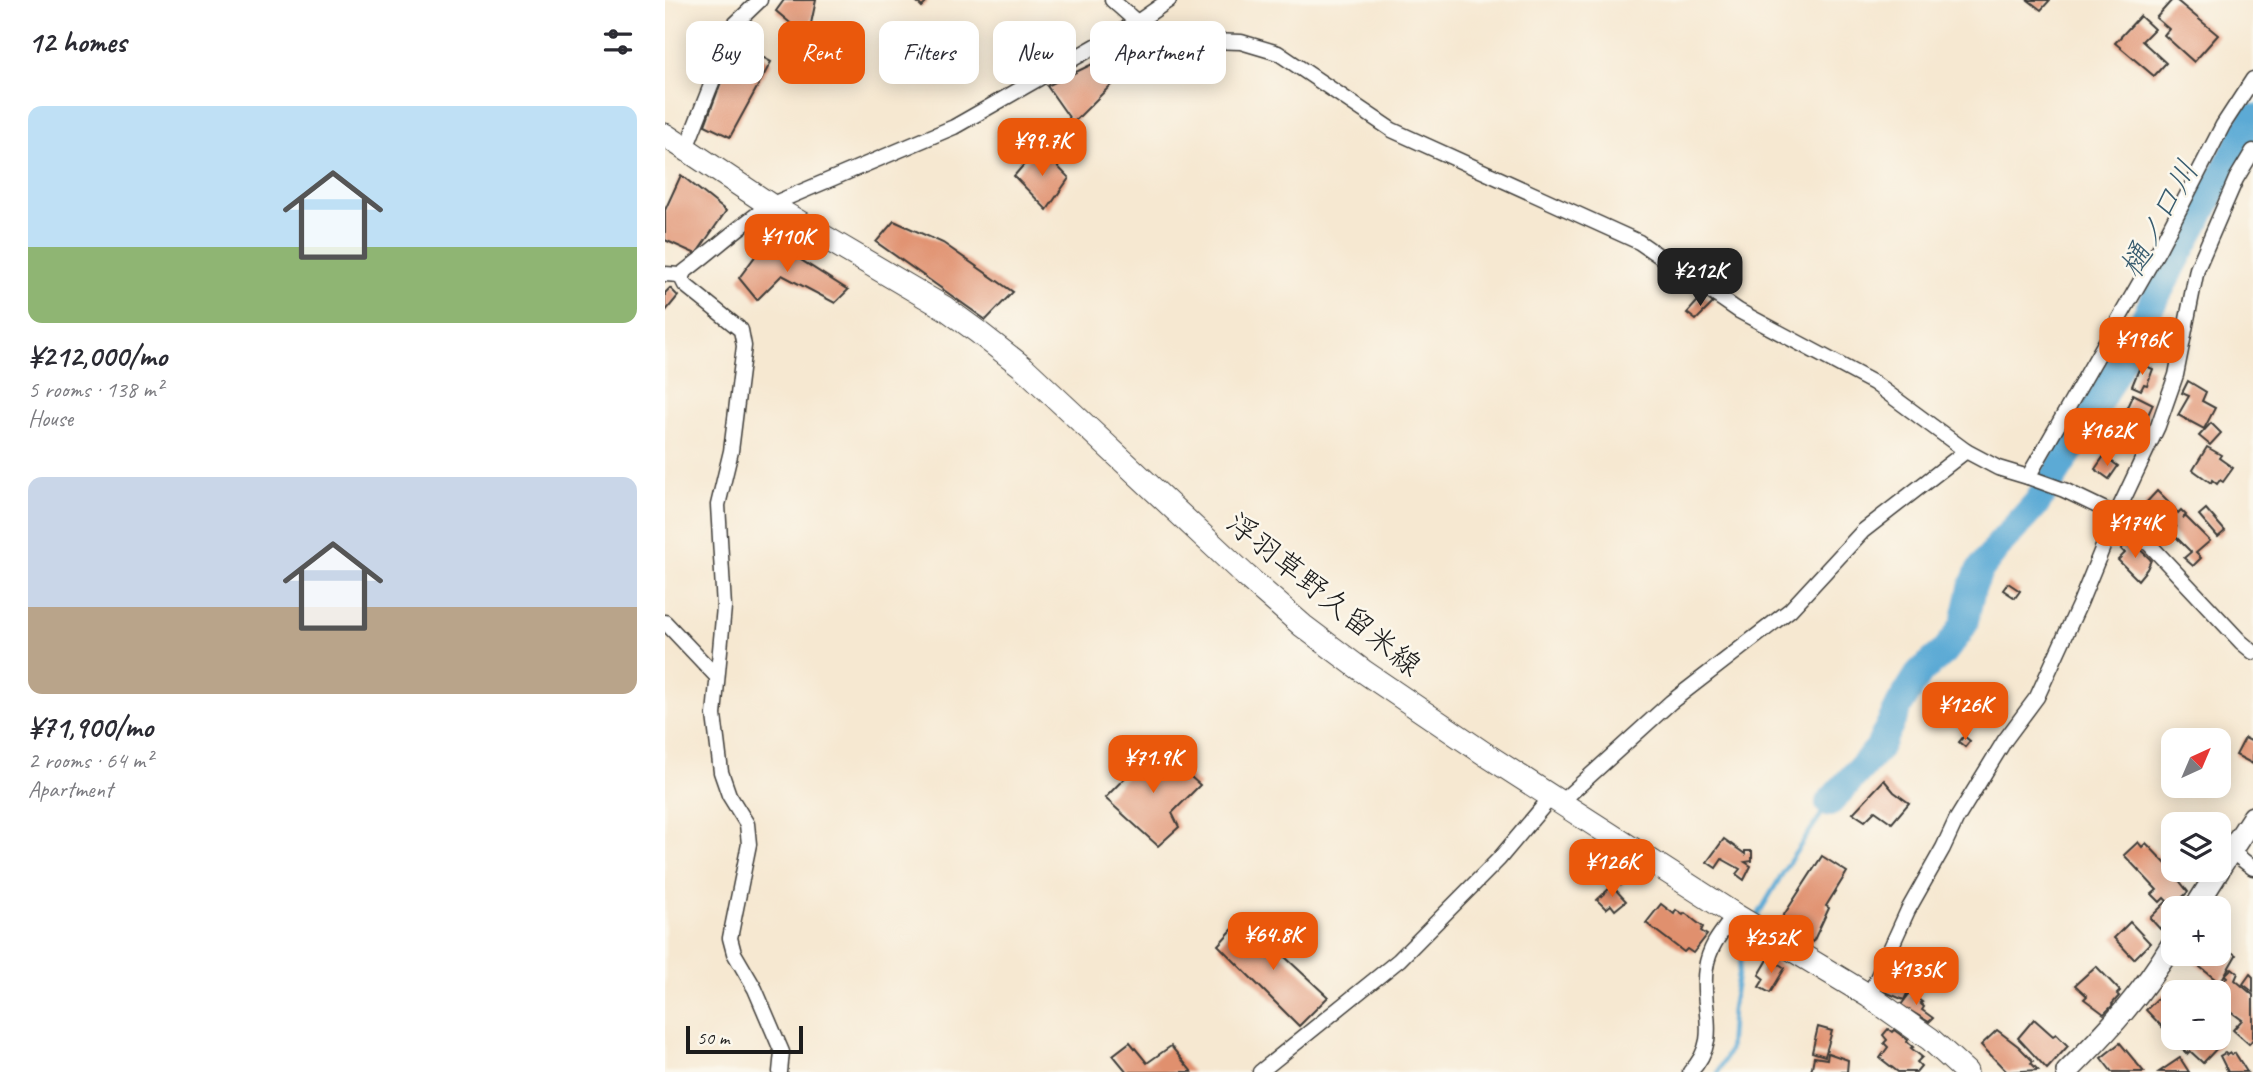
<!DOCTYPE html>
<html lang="en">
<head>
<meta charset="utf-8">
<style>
  :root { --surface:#fff; --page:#f7f7f7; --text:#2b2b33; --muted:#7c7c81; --accent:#ea580c }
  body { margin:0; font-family:Caveat,"Klee One",sans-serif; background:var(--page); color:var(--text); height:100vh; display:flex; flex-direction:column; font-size:26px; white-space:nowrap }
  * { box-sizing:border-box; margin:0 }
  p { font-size:23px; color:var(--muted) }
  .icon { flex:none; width:38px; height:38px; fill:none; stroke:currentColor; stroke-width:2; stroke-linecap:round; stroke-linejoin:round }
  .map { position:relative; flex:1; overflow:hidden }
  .side { display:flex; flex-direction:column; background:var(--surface); width:665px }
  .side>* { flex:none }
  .top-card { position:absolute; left:21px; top:21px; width:665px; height:63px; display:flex; gap:14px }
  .needle { width:46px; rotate:44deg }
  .buttons { position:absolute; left:1496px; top:728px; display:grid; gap:14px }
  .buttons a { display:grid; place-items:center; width:70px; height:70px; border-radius:14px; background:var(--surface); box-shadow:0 4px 18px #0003; font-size:35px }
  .scale { position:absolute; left:21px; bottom:18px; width:117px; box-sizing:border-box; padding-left:7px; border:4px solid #1c1c1c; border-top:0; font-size:19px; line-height:24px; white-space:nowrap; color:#1c1c1c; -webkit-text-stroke:5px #fbf7ec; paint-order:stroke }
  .price { position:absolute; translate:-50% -60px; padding:0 16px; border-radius:14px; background:var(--accent); color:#fff; font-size:23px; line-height:46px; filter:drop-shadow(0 2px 4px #0008) }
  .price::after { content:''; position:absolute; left:50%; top:42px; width:21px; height:16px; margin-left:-10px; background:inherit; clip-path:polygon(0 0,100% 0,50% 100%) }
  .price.on { background:#222; color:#fff }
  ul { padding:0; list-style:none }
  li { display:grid; align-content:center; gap:14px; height:371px; padding:0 28px }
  li span { display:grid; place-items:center; height:217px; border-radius:14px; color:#555 }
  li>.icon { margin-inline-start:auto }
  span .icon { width:126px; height:126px; fill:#fffc; stroke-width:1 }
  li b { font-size:30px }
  h2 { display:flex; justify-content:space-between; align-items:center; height:84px; padding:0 28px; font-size:30px }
  .chip { padding:0 24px; border-radius:14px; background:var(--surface); box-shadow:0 4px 18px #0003; font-size:24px; line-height:63px }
  .chip.on { background:var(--accent); color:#fff }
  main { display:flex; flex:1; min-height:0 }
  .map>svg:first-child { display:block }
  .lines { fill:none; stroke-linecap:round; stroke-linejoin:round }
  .stream { stroke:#5baad5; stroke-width:4.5 }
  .river { stroke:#5baad5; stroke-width:28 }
  .building { fill:#e0906e }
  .street-casing { stroke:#3d3b37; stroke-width:17 }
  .secondary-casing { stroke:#3d3b37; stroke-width:24 }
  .primary-casing { stroke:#3d3b37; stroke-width:25 }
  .street { stroke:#fff; stroke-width:14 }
  .secondary { stroke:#fff; stroke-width:21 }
  .primary { stroke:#fff; stroke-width:23 }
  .labels { text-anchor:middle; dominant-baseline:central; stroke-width:5; stroke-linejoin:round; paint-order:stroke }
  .street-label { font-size:30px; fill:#1c1c1c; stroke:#fbf7ec }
  .water-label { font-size:32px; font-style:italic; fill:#385c6f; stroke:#fbf7ec }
</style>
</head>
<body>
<main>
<section class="side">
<h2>12 homes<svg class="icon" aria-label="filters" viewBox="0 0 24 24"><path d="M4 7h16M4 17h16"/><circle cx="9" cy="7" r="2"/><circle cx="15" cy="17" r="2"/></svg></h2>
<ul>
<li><span style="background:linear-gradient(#bfe0f5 65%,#8fb573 0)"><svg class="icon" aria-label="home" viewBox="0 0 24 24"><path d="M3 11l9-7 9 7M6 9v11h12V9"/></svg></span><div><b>¥212,000/mo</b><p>5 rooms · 138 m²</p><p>House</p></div></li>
<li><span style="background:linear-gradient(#c9d6e8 60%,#b9a48a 0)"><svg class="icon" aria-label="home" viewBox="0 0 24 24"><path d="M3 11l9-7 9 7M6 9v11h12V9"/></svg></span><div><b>¥71,900/mo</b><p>2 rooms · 64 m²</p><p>Apartment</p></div></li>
</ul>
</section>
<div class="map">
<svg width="1588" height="1072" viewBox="0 0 1588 1072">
  <rect width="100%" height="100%" fill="#fbf7ec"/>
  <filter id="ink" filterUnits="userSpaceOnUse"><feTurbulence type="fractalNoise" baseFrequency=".0143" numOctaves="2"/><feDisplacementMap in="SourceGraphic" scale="14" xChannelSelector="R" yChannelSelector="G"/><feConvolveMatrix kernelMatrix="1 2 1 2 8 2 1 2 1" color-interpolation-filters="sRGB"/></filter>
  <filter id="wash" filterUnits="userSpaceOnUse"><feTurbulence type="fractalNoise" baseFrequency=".00686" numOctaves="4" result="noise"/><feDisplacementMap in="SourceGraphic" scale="28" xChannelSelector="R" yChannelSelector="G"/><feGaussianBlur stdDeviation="1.57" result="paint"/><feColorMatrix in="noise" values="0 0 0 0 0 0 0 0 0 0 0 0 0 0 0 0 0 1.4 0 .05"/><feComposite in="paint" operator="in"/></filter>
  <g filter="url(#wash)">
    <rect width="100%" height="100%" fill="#f6e8d1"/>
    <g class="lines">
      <g class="stream">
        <polyline points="1090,920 1125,861 1164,803"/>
        <polyline points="1053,1072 1064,1051 1067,1009 1079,942 1085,931"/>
      </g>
      <polyline class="river" points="1164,803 1213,749 1235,704 1255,672 1279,652 1293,634 1299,624 1307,588 1314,571 1334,545 1372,503 1422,424 1588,118"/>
    </g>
    <g id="blocks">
      <g class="building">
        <polygon points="119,0 151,0 143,38 111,11"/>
        <polygon points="250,0 264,0 257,7"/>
        <polygon points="1363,0 1385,0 1376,10"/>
        <polygon points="1507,0 1511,0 1553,35 1529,62 1499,35 1504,29 1491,18"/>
        <polygon points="1475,16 1489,29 1477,41 1501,63 1489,76 1450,43"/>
        <polygon points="71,42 106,62 65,137 40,125"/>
        <polygon points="446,55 455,76 408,123 382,86"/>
        <polygon points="374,147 404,178 382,210 349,176"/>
        <polygon points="16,175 61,211 31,254 0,240 0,210"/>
        <polygon points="229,221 278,243 348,292 321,320 211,242"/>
        <polygon points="103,239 183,290 170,303 117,275 92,300 74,278"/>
        <polygon points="5,288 13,296 0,312 0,293"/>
        <polygon points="1038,295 1048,303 1031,320 1022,313"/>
        <polygon points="1476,364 1488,369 1482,385 1479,384 1476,390 1467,386"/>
        <polygon points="1523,381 1541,392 1537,401 1550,408 1539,429 1513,415 1524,396 1517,393"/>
        <polygon points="1468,394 1488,404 1477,428 1457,418"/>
        <polygon points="1546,423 1556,433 1545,445 1534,436"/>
        <polygon points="1542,447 1556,455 1554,458 1568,468 1558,482 1555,480 1552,484 1547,480 1546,483 1528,470"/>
        <polygon points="1439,456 1453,466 1444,479 1430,469"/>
        <polygon points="1492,491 1510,509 1501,520 1498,517 1495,520 1479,505"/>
        <polygon points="1541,509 1560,531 1553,537 1534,515"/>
        <polygon points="1516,510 1521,515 1518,518 1521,517 1545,541 1531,553 1536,558 1528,566 1519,558 1526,552 1506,532 1512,526 1502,535 1494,527 1511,511 1513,513"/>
        <polygon points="1465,540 1486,560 1482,569 1473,580 1453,560 1460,553 1456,549"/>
        <polygon points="1343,583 1355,591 1350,598 1338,590"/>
        <polygon points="1299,736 1305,741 1300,747 1294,742"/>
        <polygon points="1580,738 1588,742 1588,764 1571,755"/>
        <polygon points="491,746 535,785 507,813 514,827 493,846 440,798"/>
        <polygon points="1219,780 1229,792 1244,803 1227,823 1210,811 1200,821 1188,813"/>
        <polygon points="1059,839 1080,854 1080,851 1087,851 1087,861 1080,862 1086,866 1079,880 1071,874 1075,869 1057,859 1051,868 1042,862"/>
        <polygon points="1473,842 1477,847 1481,843 1503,866 1506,863 1508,870 1512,870 1517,875 1513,879 1523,892 1505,909 1508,913 1507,917 1495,929 1485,918 1502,901 1499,898 1495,902 1487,894 1492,890 1459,855"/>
        <polygon points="945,849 959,864 962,861 971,870 956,885 933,861"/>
        <polygon points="1157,856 1182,872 1161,906 1164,908 1148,942 1115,921"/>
        <polygon points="947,886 961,901 950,910 946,905 941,909 932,900"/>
        <polygon points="996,904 1009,914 1011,910 1018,915 1020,913 1038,927 1036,931 1042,935 1028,953 1022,949 1019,952 981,923"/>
        <polygon points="578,918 663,997 634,1026 553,945"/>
        <polygon points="1465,922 1485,943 1469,959 1449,938"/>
        <polygon points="1554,944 1571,955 1555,983 1530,963 1533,959 1527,955 1526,960 1520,958 1521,954 1554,954"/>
        <polygon points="1104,958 1120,968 1105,993 1094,987 1099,979 1094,975"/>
        <polygon points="1431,966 1455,991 1452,994 1454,996 1447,1004 1448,1005 1439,1014 1419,999 1422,996 1410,985"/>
        <polygon points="1220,968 1246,979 1244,982 1247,983 1239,1000 1213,989"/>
        <polygon points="1567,968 1573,973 1570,980 1588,995 1588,1039 1584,1044 1568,1030 1577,1020 1554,1003 1554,992 1549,992 1562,977 1560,975"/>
        <polygon points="1585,974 1588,977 1588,992 1578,984"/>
        <polygon points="1506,992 1508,994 1508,1030 1504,1034 1481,1010 1498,993 1501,997"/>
        <polygon points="1245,993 1257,1002 1255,1003 1259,1007 1257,1010 1268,1018 1264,1022 1236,1005"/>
        <polygon points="1369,1019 1388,1036 1391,1034 1403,1046 1382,1069 1353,1038"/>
        <polygon points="1153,1027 1167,1031 1160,1056 1147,1052"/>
        <polygon points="1223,1029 1227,1032 1229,1030 1243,1040 1242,1042 1248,1047 1246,1048 1257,1057 1252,1062 1256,1066 1251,1072 1233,1072 1215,1058 1223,1047 1219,1043 1222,1040 1218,1035"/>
        <polygon points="1332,1030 1353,1046 1368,1061 1366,1063 1373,1070 1342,1072 1316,1045"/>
        <polygon points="1514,1038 1550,1038 1556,1044 1538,1063 1525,1051 1522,1054 1513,1045 1517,1041"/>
        <polygon points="465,1042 482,1063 506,1046 527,1072 462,1072 448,1055"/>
        <polygon points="1455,1043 1479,1072 1447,1072 1436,1058"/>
        <polygon points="1163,1053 1183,1060 1182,1072 1146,1072 1149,1057 1162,1059"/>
        <polygon points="1560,1053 1562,1055 1565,1053 1567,1055 1570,1053 1582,1072 1563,1072 1555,1056"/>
        <polygon points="1515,1058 1524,1072 1494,1072"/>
      </g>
    </g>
  </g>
  <g filter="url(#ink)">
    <use href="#blocks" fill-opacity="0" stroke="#3d3b37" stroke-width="2"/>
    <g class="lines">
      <defs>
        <g id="street">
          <polyline points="447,0 483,32 508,40 576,42 613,53 727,130 974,242 1074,311 1209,383 1301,451 1333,468 1363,477 1494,249 1558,125 1588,79"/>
          <polyline points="20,151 70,24 95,0"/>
          <path d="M0,274L15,275C46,252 74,226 105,205L289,127L471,23L504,0"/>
          <polyline points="15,275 20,285 76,330 79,346 66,451 53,505 59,607 49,715 56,772 64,795 82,824 84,844 65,938 69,953 90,989 117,1052 115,1072"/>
          <polyline points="1363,477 1399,490 1451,515 1485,545 1576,642 1588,652"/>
          <polyline points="0,622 52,677"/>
          <polyline points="896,802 1006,702 1125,610 1198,531 1301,451"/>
          <polyline points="1566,851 1588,868"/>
          <polyline points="1204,996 1243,910 1278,848 1291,820 1340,740 1372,697 1415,603 1451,515 1493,426 1511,375 1532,269 1571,179 1588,151"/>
          <polyline points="595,1072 734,960 834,859 887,796"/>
          <path d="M1025,1072C1058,1038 1034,1007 1041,968C1044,946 1057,932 1070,915"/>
        </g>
        <g id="secondary">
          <polyline points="1554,869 1588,817"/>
          <polyline points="1530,908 1554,870"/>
          <path d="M1402,1072C1443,1031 1478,993 1508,943"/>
        </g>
        <polyline id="primary" points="0,135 105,205 280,308 313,332 359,368 581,576 638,626 698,671 820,754 1070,915 1204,996 1265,1039 1301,1072"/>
      </defs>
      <use href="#street" class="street-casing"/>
      <use href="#secondary" class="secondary-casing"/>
      <use href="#primary" class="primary-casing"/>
      <use href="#street" class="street"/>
      <use href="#secondary" class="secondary"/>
      <use href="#primary" class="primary"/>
    </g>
  </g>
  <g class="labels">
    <g class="street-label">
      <text transform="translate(659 594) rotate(39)">浮羽草野久留米線</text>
    </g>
    <g class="water-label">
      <text transform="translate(1494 219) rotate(-61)">樋ノ口川</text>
    </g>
  </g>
</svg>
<div class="buttons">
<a><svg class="needle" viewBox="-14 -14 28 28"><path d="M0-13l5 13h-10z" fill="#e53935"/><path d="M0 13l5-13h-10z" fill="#7c7c81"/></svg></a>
<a><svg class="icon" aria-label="layers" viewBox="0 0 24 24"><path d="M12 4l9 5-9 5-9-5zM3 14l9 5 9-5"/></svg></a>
<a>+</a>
<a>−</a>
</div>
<div class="scale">50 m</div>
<b class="price" style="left:377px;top:178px">¥99.7K</b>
<b class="price" style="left:122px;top:274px">¥110K</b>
<b class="price on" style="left:1035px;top:308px">¥212K</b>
<b class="price" style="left:1477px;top:377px">¥196K</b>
<b class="price" style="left:1442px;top:468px">¥162K</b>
<b class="price" style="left:1470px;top:560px">¥174K</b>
<b class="price" style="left:1300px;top:742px">¥126K</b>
<b class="price" style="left:488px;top:795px">¥71.9K</b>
<b class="price" style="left:947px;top:899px">¥126K</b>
<b class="price" style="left:608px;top:972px">¥64.8K</b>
<b class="price" style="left:1106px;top:975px">¥252K</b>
<b class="price" style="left:1251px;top:1007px">¥135K</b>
<div class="top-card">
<a class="chip">Buy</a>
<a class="chip on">Rent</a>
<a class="chip">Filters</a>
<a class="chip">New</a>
<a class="chip">Apartment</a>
</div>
</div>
</main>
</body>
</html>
